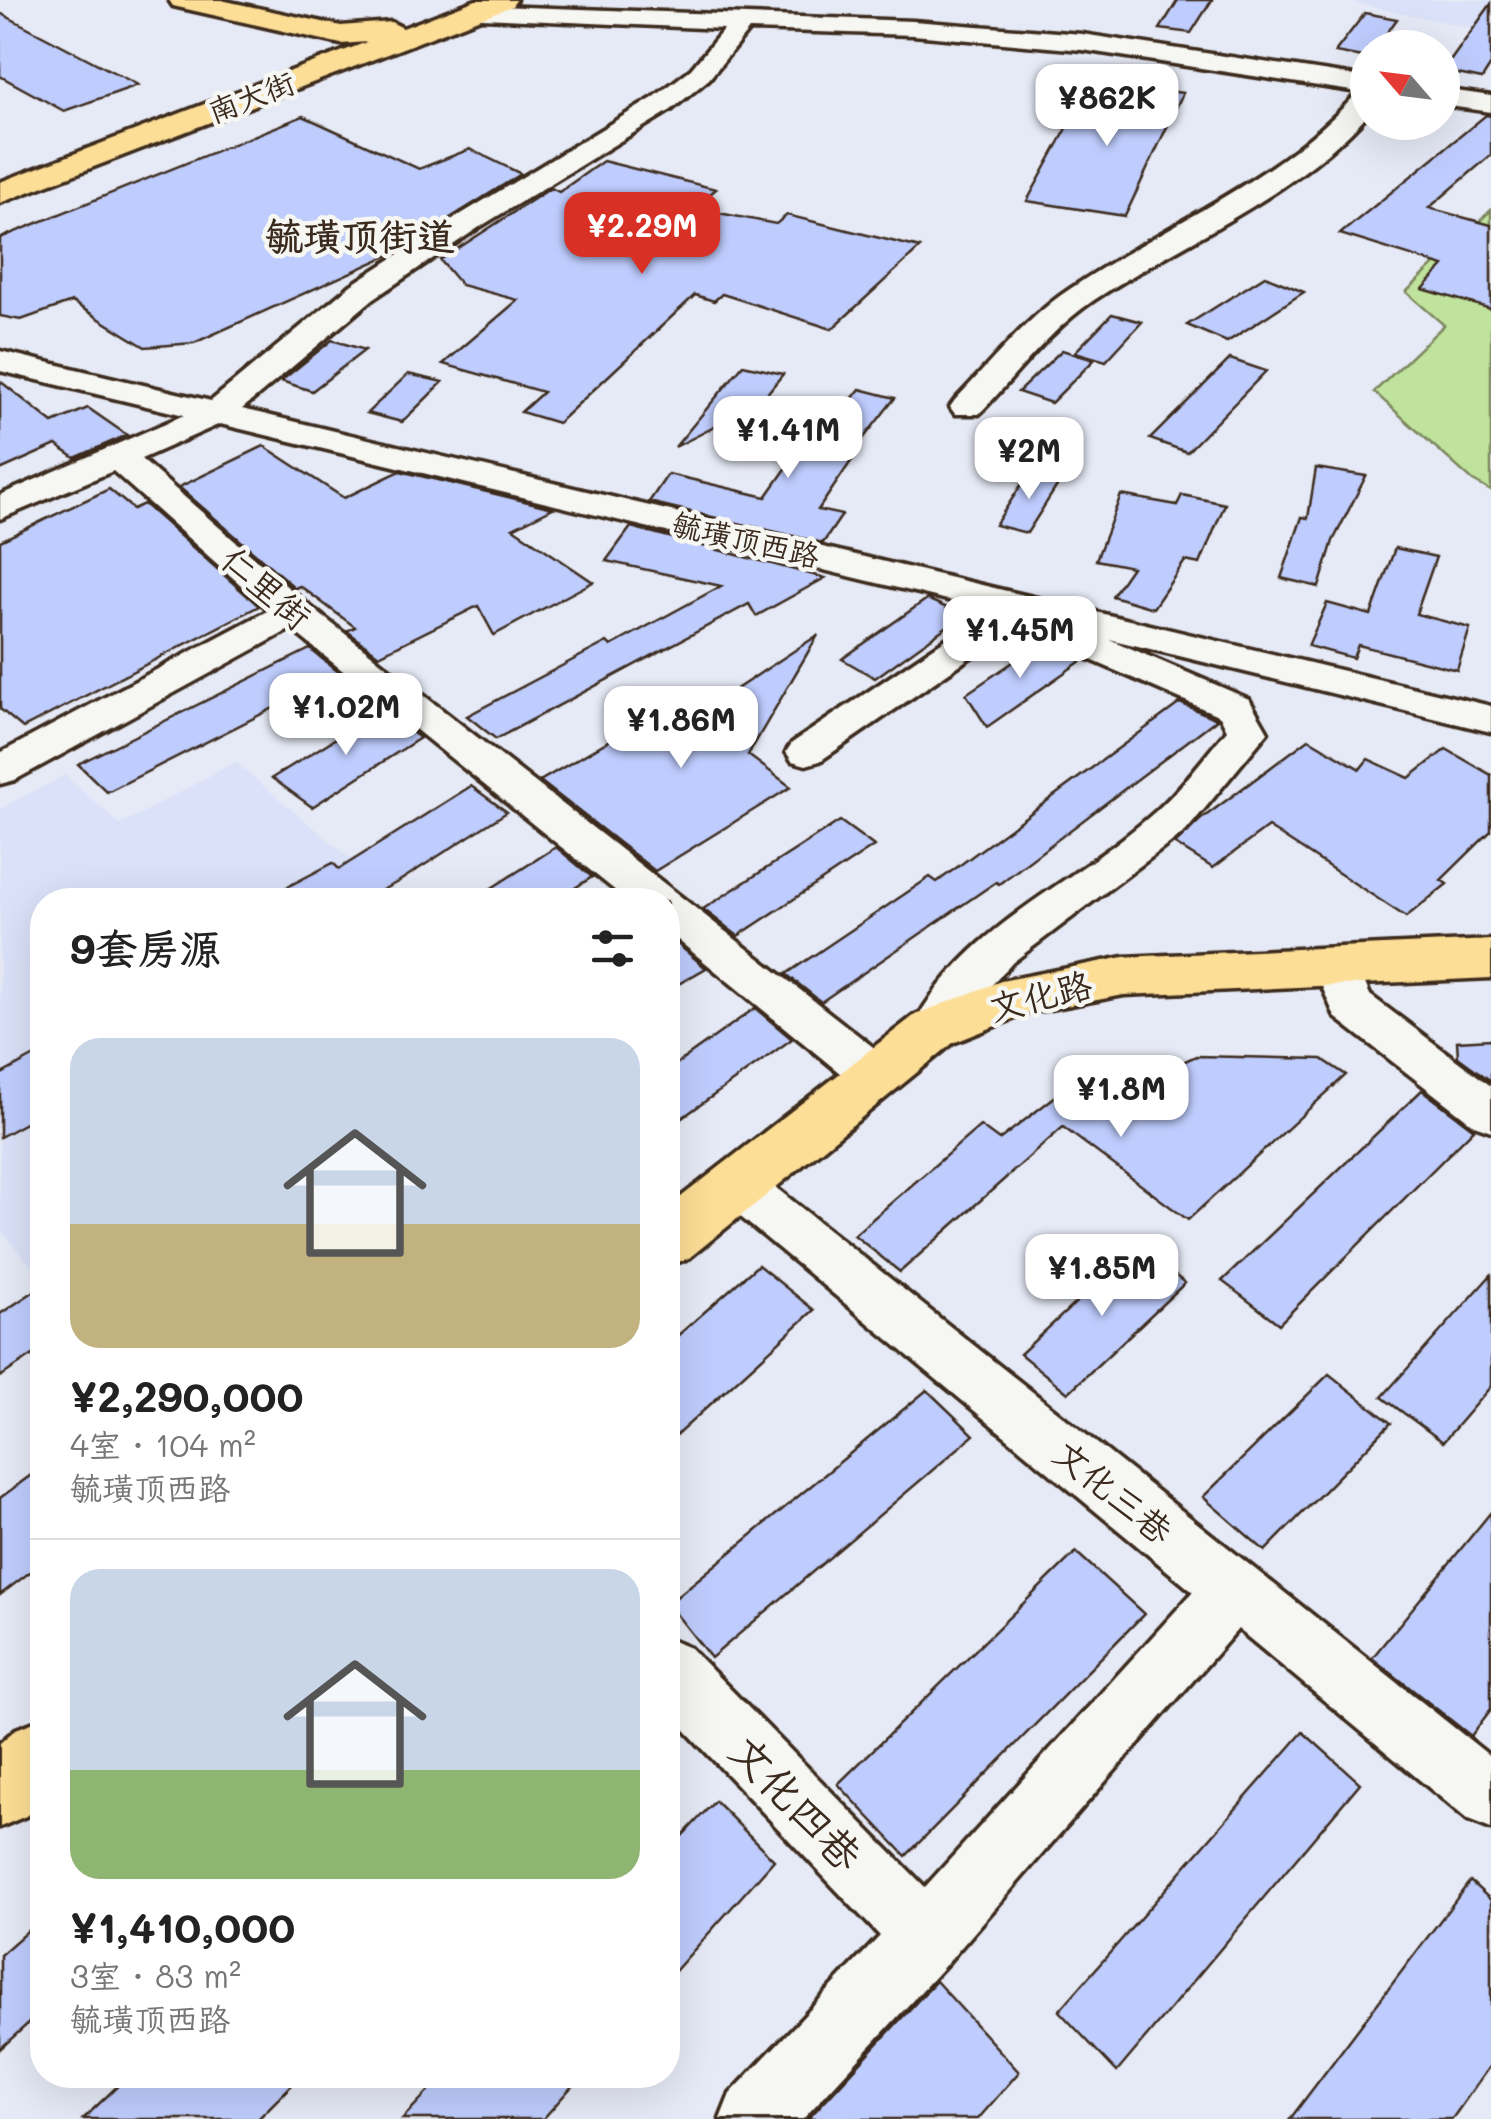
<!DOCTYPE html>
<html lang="zh">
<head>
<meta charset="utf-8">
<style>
  :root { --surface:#fff; --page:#f6f6f6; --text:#222; --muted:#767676; --line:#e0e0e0; --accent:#d93025 }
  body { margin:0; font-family:Mali,"LXGW WenKai TC",sans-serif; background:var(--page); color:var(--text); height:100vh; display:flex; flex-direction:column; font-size:38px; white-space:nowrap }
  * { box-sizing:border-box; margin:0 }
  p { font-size:32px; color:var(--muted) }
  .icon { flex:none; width:55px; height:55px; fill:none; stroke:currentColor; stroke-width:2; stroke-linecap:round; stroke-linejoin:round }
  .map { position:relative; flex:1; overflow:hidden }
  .side { position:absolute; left:30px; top:888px; width:650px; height:1200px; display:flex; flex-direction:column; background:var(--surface); border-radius:40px; box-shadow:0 10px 40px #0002 }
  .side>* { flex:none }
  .needle { width:65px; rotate:298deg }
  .fabs { position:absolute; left:1350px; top:30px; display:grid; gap:20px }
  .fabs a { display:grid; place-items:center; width:110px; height:110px; border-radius:50%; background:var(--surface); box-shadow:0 10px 40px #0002; font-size:50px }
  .price { position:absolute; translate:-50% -85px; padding:0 22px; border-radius:20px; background:#fff; color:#222; font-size:32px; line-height:65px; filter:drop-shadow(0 2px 5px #0008) }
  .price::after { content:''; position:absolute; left:50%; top:60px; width:30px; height:22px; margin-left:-15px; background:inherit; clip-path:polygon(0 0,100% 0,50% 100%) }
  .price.selected { background:var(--accent); color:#fff }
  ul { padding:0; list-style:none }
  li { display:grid; align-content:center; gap:20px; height:530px; padding:0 40px }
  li+li { border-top:2px solid var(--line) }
  li span { display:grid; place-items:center; height:310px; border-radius:30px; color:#555 }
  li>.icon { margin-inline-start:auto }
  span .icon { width:180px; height:180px; fill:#fffc; stroke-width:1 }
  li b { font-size:42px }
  h2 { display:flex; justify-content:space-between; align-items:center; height:120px; padding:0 40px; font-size:42px }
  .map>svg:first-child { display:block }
  .built { fill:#dae1f8 }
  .green { fill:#bfe39d; stroke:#7d865e; stroke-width:2.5 }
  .building { fill:#bfcdfe; stroke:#3b2a1e; stroke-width:2.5 }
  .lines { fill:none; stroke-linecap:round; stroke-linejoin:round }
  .minor-casing { stroke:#3b2a1e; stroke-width:7 }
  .major-casing { stroke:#3b2a1e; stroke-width:7 }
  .minor { fill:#f6f6f2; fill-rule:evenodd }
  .major { fill:#fdde96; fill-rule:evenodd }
  .labels { text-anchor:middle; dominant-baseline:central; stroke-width:9; stroke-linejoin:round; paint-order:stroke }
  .far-street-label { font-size:30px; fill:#3b2a1e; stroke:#f6f6f2 }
  .street-label { font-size:35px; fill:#3b2a1e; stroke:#f6f6f2 }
  .far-district-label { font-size:38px; font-weight:bold; fill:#3b2a1e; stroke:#f6f6f2 }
  .near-street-label { font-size:42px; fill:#3b2a1e; stroke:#f6f6f2 }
</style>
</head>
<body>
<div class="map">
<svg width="1491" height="2119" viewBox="0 0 1491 2119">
  <rect width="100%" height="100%" fill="#e6eaf6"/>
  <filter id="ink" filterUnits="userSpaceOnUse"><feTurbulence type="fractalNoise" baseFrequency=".01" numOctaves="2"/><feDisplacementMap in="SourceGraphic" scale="20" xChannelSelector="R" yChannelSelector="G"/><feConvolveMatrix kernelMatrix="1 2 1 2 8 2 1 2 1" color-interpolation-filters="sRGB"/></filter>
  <g filter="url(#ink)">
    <g class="built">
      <polygon points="1342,0 1491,0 1491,32"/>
      <polygon points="235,762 400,900 42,900 42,1279 0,1229 0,809 65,775 120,825"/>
    </g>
    <polygon class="green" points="1491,210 1491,491 1473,481 1374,392 1444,325 1406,292"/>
    <g class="building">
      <polygon points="1178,0 1212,0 1191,33 1160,29"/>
      <polygon points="1491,4 1491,65 1482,79 1443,71"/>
      <polygon points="0,13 138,85 64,111 0,76"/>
      <polygon points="1365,13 1397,19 1376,48 1368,48 1368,58 1335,52"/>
      <polygon points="1093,81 1183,93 1125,216 1027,201"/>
      <polygon points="1486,115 1491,116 1491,155 1429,208 1491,225 1491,309 1423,289 1444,266 1340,234"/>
      <polygon points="303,116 419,169 470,149 521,174 394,253 194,343 145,347 72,302 21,320 0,316 0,238"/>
      <polygon points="603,161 716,189 693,208 776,224 787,215 920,248 832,329 722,294 714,301 695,295 558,423 521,412 543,392 443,364 518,300 461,285 440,260 551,188 559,192"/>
      <polygon points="1265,276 1304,292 1227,342 1187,325"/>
      <polygon points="1112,314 1142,322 1106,361 1075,352"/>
      <polygon points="332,340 365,350 312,391 281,381"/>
      <polygon points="1062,350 1094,360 1051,403 1018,392"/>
      <polygon points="1230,359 1266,371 1187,452 1150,439"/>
      <polygon points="743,365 783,374 748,417 738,415 675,447"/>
      <polygon points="408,374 443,382 402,422 367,413"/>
      <polygon points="0,381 53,423 88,408 127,435 75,458 56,445 0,470"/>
      <polygon points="860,389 895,398 852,453 856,454 818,510 842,515 823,543 649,502 668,474 766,497 804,443 815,445"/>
      <polygon points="264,446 344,498 400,471 553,508 513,528 593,582 494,635 478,606 379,655 347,631 355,627 300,586 295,588 179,487"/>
      <polygon points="1316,468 1366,476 1333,541 1319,587 1281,578 1302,517 1308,518"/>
      <polygon points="1031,470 1062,478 1027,533 995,525"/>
      <polygon points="109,489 133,509 144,504 259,606 23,728 0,709 0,541"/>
      <polygon points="1121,495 1177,505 1182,495 1225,504 1200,564 1185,561 1153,608 1112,596 1132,567 1096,560"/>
      <polygon points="631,527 825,578 756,616 749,604 496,739 467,716 607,642 611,646 721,586 606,561"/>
      <polygon points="1395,548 1436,557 1416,614 1470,628 1457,670 1358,645 1353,658 1308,646 1327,603 1371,615"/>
      <polygon points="927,599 963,615 875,678 842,659"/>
      <polygon points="818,635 748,755 791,787 655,871 540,781 673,703 694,717"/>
      <polygon points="1044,641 1081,661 987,727 966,694"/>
      <polygon points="310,649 341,674 107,792 78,764"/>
      <polygon points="1180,703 1217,719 999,884 996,882 821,1002 786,974 930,877 937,882"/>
      <polygon points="381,710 420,738 312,807 272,778"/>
      <polygon points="1309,739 1360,769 1368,759 1409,778 1446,749 1491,775 1491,831 1441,880 1447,884 1406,917 1268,827 1213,868 1175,844 1200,820"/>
      <polygon points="471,786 507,812 398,882 362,900 262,900 333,863 339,869"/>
      <polygon points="840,821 874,846 738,936 703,909"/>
      <polygon points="556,847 592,877 556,900 473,900"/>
      <polygon points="668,936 706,968 668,990"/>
      <polygon points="755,1008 792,1039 668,1128 668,1070"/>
      <polygon points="1491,1039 1491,1081 1458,1057 1457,1041"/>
      <polygon points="42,1052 42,1114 0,1137 0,1075"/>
      <polygon points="1196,1056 1322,1059 1346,1075 1188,1220 1063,1127 900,1272 854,1235 980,1126 999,1140 1092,1068 1125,1088"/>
      <polygon points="1422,1090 1474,1129 1279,1324 1222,1281"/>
      <polygon points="1137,1246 1185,1283 1068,1393 1020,1354"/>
      <polygon points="758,1265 814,1310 668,1443 668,1344"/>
      <polygon points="1491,1275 1491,1386 1443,1442 1382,1397"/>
      <polygon points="42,1286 42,1349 0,1377 0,1314"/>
      <polygon points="1329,1374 1391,1423 1265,1551 1203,1497"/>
      <polygon points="927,1390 974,1435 711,1658 668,1604"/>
      <polygon points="42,1467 42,1563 0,1595 0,1498"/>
      <polygon points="1491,1512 1491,1709 1471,1736 1372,1658"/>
      <polygon points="1076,1552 1144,1614 906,1856 838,1784"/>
      <polygon points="1303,1732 1360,1783 1117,2072 1059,2011"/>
      <polygon points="715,1801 774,1860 668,1979 668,1851"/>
      <polygon points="1470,1881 1491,1900 1491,2064 1452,2119 1290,2119"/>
      <polygon points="42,1918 42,2011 0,2049 0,1955"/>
      <polygon points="936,1981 1019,2072 978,2119 808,2119"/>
      <polygon points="129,2075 302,2075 258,2119 83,2119"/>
      <polygon points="444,2075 582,2075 543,2119 402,2119"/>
    </g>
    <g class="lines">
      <defs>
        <g id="minor">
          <path d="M469,5L913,21L1082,34L1368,78V114C1293,198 1186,239 1094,300C1049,330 1016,376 979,414H955L950,407L955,400C992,362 1026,318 1070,289C1168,222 1277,182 1358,92L1082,50L913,35L749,30L709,79L671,110L478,228L373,299L242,409L1491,706V732L1109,639L1249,699L1268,732L1186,831L1013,962L979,999L951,1042L934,1047L917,1042L911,1029C969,922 1070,888 1156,811C1182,788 1204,757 1227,730L1220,716L1075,653L1070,645L1075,637L1086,634L1026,619L820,761L806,765L792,761L786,752L792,743L989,610L220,424L141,459L307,604L891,1061L898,1074L891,1087L874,1092L857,1087L668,932V900H627L291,629L15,780L0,784V753L269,610L113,471L0,519V495L184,415L0,371V351L211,401L351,285L458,216L653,98L691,69L724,29L460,17L457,12Z"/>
          <polygon points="1442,89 1491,96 1491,112 1442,105"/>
          <polygon points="1336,948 1352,953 1370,995 1491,1086 1491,1131 1474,1125 1335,1017 1313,965 1320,953"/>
          <polygon points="737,1165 755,1171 1491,1757 1491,1829 1468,1820 1238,1629 950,1960 803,2119 720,2119 730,2094 880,1936 668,1712 668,1639 690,1648 925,1887 1193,1592 719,1199 712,1185 719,1171"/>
        </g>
        <g id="major">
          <polygon points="169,0 221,0 341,26 391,22 403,28 476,0 516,0 512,6 0,203 0,182 367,42 341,44 173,6"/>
          <polygon points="1491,940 1491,978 1124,995 1028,1013 953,1043 689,1258 668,1266 668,1207 915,1015 1001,981 1124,957"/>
          <polygon points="42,1719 42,1802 26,1816 0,1827 0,1743 16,1729"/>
        </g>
      </defs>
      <use href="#minor" class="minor-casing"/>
      <use href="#major" class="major-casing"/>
      <use href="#minor" class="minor"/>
      <use href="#major" class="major"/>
    </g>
  </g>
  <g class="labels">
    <g class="far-street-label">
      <text transform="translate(251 96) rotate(-21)">南大街</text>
      <text transform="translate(746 539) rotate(13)">毓璜顶西路</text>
    </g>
    <g class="street-label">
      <text transform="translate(267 587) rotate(41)">仁里街</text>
      <text transform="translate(1040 995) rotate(-14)">文化路</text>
      <text transform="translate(1114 1491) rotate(39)">文化三巷</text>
    </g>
    <g class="far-district-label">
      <text x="360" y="235">毓璜顶街道</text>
    </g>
    <g class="near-street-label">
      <text transform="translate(797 1802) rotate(46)">文化四巷</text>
    </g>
  </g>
</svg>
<div class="fabs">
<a><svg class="needle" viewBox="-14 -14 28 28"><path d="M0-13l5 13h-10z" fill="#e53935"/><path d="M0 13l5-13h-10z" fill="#767676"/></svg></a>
</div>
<b class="price" style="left:1107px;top:149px">¥862K</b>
<b class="price selected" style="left:642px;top:277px">¥2.29M</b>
<b class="price" style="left:788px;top:481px">¥1.41M</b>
<b class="price" style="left:1029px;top:502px">¥2M</b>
<b class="price" style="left:1020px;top:681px">¥1.45M</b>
<b class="price" style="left:346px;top:758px">¥1.02M</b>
<b class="price" style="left:681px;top:771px">¥1.86M</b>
<b class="price" style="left:1121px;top:1140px">¥1.8M</b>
<b class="price" style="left:1102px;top:1319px">¥1.85M</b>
<section class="side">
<h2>9套房源<svg class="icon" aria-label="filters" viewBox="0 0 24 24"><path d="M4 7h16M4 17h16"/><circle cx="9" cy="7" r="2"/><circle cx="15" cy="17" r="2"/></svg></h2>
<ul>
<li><span style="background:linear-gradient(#c9d6e8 60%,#c2b280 0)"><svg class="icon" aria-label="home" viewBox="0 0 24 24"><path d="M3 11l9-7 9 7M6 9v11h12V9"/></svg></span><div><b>¥2,290,000</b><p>4室 · 104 m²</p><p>毓璜顶西路</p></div></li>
<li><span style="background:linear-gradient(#c9d6e8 65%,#8fb573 0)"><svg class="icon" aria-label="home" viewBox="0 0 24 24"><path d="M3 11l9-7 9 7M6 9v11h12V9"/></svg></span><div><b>¥1,410,000</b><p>3室 · 83 m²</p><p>毓璜顶西路</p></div></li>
</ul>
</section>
</div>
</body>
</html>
